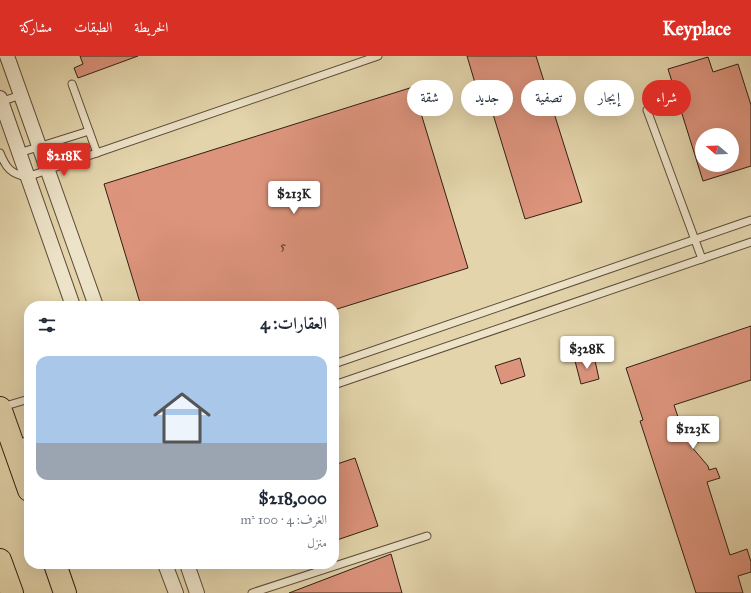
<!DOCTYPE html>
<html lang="ar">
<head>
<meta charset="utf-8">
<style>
  :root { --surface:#fff; --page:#f6f6f7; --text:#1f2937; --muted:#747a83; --line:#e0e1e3; --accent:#d93025 }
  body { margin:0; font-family:"IM FELL Great Primer",Amiri,serif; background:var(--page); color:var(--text); direction:rtl; height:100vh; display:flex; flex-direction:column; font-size:15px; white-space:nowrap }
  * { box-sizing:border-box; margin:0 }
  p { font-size:13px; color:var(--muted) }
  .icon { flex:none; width:22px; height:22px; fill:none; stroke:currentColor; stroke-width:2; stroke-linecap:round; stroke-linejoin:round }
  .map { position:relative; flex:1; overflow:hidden; direction:ltr }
  .sheet { position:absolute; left:24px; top:245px; width:315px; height:268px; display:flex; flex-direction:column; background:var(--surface); border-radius:16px; box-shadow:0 4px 16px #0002; direction:rtl }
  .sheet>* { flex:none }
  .guide { position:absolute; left:351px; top:24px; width:340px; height:36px; direction:rtl; display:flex; gap:8px }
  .needle { width:26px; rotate:289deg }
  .buttons { position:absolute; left:695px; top:72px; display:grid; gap:8px }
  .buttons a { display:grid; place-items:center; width:44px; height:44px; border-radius:50%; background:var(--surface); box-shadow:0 4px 16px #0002; font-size:20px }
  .price { position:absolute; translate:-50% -34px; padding:0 9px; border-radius:4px; background:#fff; color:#222; font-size:13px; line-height:26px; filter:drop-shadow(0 1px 2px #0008) }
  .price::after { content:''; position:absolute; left:50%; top:24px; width:12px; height:9px; margin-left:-6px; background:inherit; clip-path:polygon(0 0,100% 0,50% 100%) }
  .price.active { background:var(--accent); color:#fff }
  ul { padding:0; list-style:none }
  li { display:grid; align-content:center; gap:8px; height:212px; padding:0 12px }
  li+li { border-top:1px solid var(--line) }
  li span { display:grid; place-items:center; height:124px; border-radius:12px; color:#555 }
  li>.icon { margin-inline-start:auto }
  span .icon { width:72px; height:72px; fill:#fffc; stroke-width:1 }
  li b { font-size:17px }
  h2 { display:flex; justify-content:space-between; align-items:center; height:48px; padding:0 12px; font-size:17px }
  .pill { padding:0 14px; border-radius:18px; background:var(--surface); box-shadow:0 4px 16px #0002; font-size:14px; line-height:36px }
  .pill.active { background:var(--accent); color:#fff }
  header { display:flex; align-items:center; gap:24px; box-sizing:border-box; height:56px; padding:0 20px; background:var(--accent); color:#fff }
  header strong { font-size:19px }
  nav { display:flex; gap:22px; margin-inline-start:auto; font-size:14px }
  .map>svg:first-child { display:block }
  .building { fill:#dd947d; stroke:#311f13; fill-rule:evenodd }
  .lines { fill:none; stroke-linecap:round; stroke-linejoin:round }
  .lane-casing { stroke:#5e4c39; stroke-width:9 }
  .street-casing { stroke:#5e4c39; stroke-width:16 }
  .primary-casing { stroke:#311f13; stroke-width:24 }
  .highway-casing { stroke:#311f13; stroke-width:24 }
  .lane { stroke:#ede3c8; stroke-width:7 }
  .street { stroke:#ede3c8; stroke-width:14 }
  .primary { stroke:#e3d4ab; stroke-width:22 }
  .highway { stroke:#e3d4ab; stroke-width:22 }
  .labels { text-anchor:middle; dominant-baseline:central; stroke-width:3; stroke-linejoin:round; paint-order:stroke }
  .number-label { font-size:13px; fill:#5c3c2e }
</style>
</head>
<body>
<header>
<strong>Keyplace</strong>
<nav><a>الخريطة</a><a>الطبقات</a><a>مشاركة</a></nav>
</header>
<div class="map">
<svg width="751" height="537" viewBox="0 0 751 537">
  <rect width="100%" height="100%" fill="#e3d4ab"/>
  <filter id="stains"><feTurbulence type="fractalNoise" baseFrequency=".005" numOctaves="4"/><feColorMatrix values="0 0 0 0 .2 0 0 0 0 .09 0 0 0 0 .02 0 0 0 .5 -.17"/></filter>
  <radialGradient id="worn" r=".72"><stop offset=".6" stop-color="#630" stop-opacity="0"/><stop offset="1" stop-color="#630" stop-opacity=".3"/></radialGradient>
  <g class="building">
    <polygon points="80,0 138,0 78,22 74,12 83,8"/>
    <polygon points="467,0 536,0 582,146 525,163 489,45 481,47"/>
    <path d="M708,1L713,16L738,8L751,49V110L703,125L668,13ZM702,79H732V109H702Z"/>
    <polygon points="413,31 468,212 334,254 334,250 141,250 104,128"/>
    <polygon points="751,270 751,324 674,349 681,370 697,364 704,384 690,389 708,410 709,414 716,412 720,422 707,426 730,499 747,493 751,506 751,516 738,520 743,537 696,537 640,365 643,364 626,312"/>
    <polygon points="594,300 599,323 581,328 575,305"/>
    <polygon points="520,302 525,320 501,328 495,310"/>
    <polygon points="355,402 378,470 334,485 334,409"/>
    <polygon points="391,498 402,537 289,537"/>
  </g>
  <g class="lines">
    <defs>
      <g id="lane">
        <polyline points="72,28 97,97"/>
        <polyline points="0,46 21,39"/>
        <polyline points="647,54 702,203"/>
        <path d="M0,97C6,112 11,118 27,121L378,0"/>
        <polyline points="19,97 89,75"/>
        <polyline points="334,308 751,164"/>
        <polyline points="334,329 751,186"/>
        <polyline points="2,351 29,343"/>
        <polyline points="15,389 29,384"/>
        <polyline points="252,537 427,480"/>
      </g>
      <g id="street">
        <polyline points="7,0 96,250"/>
        <polyline points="0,42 73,250"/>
        <polyline points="165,508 176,537"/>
        <polyline points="187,508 197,537"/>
      </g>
      <g id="primary">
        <polyline points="0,352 29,434"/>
        <polyline points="55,508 65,537"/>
      </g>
      <polyline id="highway" points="0,504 12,537"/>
    </defs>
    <use href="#lane" class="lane-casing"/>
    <use href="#street" class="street-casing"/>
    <use href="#primary" class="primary-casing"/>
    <use href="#highway" class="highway-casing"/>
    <use href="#lane" class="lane"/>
    <use href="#street" class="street"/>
    <use href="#primary" class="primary"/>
    <use href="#highway" class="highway"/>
  </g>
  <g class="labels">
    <g class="number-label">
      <text x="283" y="190">5</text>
    </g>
  </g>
  <rect width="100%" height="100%" filter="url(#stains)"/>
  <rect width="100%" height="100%" fill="url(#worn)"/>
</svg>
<div class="buttons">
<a><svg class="needle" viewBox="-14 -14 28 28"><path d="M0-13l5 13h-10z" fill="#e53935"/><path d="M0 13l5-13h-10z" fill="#747a83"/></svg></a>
</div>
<b class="price active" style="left:64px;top:121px">$218K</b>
<b class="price" style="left:294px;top:159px">$213K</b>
<b class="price" style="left:587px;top:314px">$328K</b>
<b class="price" style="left:693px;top:394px">$123K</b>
<div class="guide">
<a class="pill active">شراء</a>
<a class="pill">إيجار</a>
<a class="pill">تصفية</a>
<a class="pill">جديد</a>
<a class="pill">شقة</a>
</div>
<section class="sheet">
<h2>العقارات: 4<svg class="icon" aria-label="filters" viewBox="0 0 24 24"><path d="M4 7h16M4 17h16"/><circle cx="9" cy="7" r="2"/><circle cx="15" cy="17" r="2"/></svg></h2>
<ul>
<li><span style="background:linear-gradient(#a9c7e8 70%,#9aa5b1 0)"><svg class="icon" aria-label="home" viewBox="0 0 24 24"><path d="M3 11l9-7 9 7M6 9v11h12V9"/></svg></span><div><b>$218,000</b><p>الغرف: 4 · 100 m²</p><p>منزل</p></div></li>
</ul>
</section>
</div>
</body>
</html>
